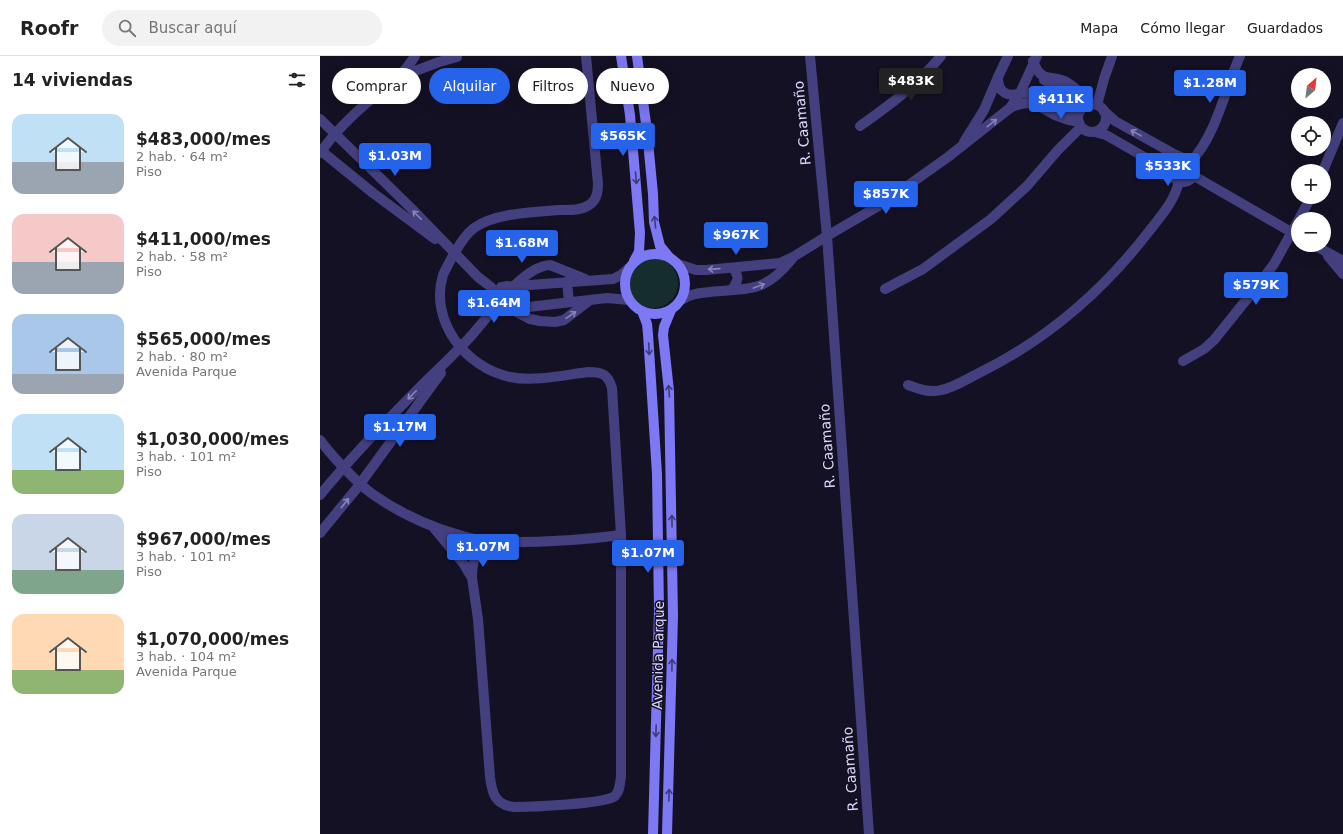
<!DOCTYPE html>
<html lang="es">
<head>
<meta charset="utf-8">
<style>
  :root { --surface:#fff; --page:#f2f2f2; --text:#222; --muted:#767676; --line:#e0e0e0; --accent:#2563eb }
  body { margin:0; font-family:"DejaVu Sans",sans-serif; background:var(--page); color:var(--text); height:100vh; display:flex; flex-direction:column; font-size:15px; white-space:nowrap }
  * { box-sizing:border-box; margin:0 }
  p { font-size:13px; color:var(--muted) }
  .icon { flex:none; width:22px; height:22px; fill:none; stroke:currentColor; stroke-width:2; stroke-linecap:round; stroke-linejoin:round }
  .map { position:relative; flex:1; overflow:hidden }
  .details { display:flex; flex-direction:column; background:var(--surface); width:320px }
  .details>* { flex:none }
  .banner { position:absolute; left:12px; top:12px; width:380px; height:36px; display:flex; gap:8px }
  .needle { width:26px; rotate:28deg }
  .controls { position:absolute; left:971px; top:12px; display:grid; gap:8px }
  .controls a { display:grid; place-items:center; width:40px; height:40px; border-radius:50%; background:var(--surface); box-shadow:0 4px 16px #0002; font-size:20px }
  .price { position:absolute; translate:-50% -34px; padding:0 9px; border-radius:4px; background:var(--accent); color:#fff; font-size:13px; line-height:26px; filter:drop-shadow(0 1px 2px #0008) }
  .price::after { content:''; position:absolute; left:50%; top:24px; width:12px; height:9px; margin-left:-6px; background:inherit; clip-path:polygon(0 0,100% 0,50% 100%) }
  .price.active { background:#222; color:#fff }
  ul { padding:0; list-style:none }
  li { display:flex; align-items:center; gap:12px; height:100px; padding:0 12px }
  li span { display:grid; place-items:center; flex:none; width:112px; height:80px; border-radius:12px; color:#555 }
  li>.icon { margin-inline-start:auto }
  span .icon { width:48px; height:48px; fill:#fffc; stroke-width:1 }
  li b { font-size:17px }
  h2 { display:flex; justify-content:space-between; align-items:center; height:48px; padding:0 12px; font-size:17px }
  .tag { padding:0 14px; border-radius:18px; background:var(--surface); box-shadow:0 4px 16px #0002; font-size:14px; line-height:36px }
  .tag.active { background:var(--accent); color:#fff }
  header { display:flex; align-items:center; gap:24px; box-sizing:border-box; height:56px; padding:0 20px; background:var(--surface); border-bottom:1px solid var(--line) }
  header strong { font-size:19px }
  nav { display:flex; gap:22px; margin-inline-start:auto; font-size:14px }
  .search { width:280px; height:36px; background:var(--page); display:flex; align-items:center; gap:10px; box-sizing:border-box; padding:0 14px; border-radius:22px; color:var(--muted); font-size:15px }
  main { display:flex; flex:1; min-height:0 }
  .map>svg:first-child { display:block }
  .green { fill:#152e2d }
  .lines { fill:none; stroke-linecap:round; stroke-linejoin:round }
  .street { stroke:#44407f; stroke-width:10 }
  .secondary { stroke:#7d78f3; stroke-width:10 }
  .oneway { stroke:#8884b7 }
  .oneway2 { stroke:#3f3a77 }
  .labels { text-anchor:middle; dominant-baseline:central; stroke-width:3; stroke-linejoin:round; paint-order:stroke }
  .street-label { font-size:14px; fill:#dcd8fb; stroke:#151124 }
</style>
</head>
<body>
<header>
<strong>Roofr</strong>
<div class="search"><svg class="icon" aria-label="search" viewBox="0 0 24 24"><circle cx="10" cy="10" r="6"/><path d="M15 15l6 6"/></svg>Buscar aquí</div>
<nav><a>Mapa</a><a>Cómo llegar</a><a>Guardados</a></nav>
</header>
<main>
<section class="details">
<h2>14 viviendas<svg class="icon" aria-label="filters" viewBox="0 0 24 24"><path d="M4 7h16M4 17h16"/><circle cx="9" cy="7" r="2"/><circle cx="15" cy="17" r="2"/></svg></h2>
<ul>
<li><span style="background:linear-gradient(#bfe0f5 60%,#9aa5b1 0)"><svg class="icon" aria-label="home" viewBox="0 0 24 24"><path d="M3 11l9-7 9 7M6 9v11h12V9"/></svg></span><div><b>$483,000/mes</b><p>2 hab. · 64 m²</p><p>Piso</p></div></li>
<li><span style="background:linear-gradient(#f6c9c9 60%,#9aa5b1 0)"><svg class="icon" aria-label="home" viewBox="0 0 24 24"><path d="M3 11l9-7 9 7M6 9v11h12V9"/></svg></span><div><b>$411,000/mes</b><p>2 hab. · 58 m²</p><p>Piso</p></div></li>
<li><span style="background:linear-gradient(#a9c7e8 75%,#9aa5b1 0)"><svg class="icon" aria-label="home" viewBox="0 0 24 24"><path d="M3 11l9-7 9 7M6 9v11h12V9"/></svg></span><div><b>$565,000/mes</b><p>2 hab. · 80 m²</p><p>Avenida Parque</p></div></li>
<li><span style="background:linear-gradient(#bfe0f5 70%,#8fb573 0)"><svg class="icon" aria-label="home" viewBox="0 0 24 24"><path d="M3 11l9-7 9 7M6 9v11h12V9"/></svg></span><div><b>$1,030,000/mes</b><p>3 hab. · 101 m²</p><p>Piso</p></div></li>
<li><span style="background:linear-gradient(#c9d6e8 70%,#7fa58c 0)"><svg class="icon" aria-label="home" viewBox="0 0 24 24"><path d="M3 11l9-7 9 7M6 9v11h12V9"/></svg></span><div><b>$967,000/mes</b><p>3 hab. · 101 m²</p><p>Piso</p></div></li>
<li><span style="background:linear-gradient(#ffd9b3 70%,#8fb573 0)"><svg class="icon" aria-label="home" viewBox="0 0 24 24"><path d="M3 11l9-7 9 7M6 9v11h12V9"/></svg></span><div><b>$1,070,000/mes</b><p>3 hab. · 104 m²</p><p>Avenida Parque</p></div></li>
</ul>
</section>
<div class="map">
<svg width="1023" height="778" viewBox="0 0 1023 778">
  <rect width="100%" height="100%" fill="#151124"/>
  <circle class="green" cx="333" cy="227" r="25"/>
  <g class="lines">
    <g class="street">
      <polyline points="490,0 507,180 549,778"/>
      <path d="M713,5C722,30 733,17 748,27C757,32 764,41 772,48"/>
      <polyline points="82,20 119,6 137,1 135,0"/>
      <path d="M678,21C678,27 679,34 685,37C692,42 701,35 710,37C725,39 744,53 758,61"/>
      <polyline points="724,24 763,46"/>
      <circle cx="772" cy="62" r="14"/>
      <polyline points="777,49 784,23 792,0"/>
      <path d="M690,52C696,49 702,47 709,47C719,48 728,56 737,60C744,63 751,65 759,66"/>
      <polyline points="784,55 795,65 854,98 863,102"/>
      <polyline points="0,63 90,151 158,221 171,231 180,243 191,253 210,263 220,265 235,266 244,264 270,244"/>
      <path d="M540,70C570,49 598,28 621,0"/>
      <polyline points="775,76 786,79 852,117"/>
      <polyline points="644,86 664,54 678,21 688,0"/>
      <polyline points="0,94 53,137 115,183"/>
      <path d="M0,97C14,77 30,61 49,45C66,31 83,20 95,0"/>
      <circle cx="863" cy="114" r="12"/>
      <path d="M871,105C895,82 906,31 920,0"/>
      <polyline points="1003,115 1023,67"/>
      <polyline points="874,120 978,180"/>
      <polyline points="979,163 991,141"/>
      <polyline points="994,189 1023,205"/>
      <polyline points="1008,200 1023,218"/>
      <polyline points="358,208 376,214 386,214 460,207 473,201 507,180 562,148 628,101 690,52 700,37 717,0"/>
      <polyline points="247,226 249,246"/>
      <path d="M194,230C204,220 216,210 230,209L265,223"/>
      <polyline points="181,231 293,223 301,219 309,212"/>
      <polyline points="565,233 603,213 671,163 707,130 738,94 761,71"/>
      <path d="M412,234C418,224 420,222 413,212"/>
      <path d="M361,244C370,238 379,237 390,236C430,232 445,237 472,203"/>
      <polyline points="191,253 287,242 309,244"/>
      <polyline points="863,305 884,293 894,284 939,228 954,208 978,165"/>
      <path d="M588,329C599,333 609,337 621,334C633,332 645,324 657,318C725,285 784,234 830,174C842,159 855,144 859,125"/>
      <path d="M0,384C12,400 35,425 51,437C86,462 126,478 168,486C155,498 152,505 152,522L143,507L114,472"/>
      <path d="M0,439C32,400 68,363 104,327C134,298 167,268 187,230"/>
      <polyline points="0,477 37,432 121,317"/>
      <path d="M168,486C212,487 257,485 301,479"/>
      <path d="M152,522L158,563L170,721C172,737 175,749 194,751C210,751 285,748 295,740C300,735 300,727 301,720V479L292,332C288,318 282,316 268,316C244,319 214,326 190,321C146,312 109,265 123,219C126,212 130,205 134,198C139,189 146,178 154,172C175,157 214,156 239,154C249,154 260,155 269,149C276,145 278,136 278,128L266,0"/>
    </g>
    <g class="secondary">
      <polyline points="301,0 310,59 320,177 319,196 314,205"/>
      <polyline points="317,0 327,75 333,138 334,166 340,190 349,201"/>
      <circle cx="335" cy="228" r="30"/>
      <polyline points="322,255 327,268 328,278 337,418 339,555 333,778"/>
      <polyline points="347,778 353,560 349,335 343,279 344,271 351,254"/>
    </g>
  </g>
  <defs><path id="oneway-shaft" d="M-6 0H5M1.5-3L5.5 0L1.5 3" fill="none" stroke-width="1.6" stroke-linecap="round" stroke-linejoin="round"/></defs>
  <g class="oneway">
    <use href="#oneway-shaft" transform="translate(672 67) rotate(-38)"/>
    <use href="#oneway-shaft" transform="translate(816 77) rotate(-151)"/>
    <use href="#oneway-shaft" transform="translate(97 159) rotate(-135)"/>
    <use href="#oneway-shaft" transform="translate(394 213) rotate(176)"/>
    <use href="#oneway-shaft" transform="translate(439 230) rotate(-20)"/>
    <use href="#oneway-shaft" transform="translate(251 259) rotate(-35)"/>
    <use href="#oneway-shaft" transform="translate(92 339) rotate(135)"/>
    <use href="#oneway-shaft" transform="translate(25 447) rotate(-51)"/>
  </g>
  <g class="oneway2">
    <use href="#oneway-shaft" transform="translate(316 122) rotate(85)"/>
    <use href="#oneway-shaft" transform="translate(335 166) rotate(-96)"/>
    <use href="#oneway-shaft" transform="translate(329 293) rotate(87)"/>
    <use href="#oneway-shaft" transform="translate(349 335) rotate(-94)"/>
    <use href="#oneway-shaft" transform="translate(352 465) rotate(-91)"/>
    <use href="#oneway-shaft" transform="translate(352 609) rotate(-89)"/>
    <use href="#oneway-shaft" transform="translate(336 675) rotate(92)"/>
    <use href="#oneway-shaft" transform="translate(349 739) rotate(-88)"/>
  </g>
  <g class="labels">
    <g class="street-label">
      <text transform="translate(482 67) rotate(-95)">R. Caamaño</text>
      <text transform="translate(507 390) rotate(-94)">R. Caamaño</text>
      <text transform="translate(338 599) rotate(-89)">Avenida Parque</text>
      <text transform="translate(530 713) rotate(-94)">R. Caamaño</text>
    </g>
  </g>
</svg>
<div class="controls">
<a><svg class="needle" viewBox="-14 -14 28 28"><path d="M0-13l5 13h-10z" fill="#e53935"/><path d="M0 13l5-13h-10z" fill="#767676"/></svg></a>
<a><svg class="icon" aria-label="locate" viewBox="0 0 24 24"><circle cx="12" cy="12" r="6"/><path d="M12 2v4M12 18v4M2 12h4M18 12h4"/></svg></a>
<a>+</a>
<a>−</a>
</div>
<b class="price active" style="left:591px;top:46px">$483K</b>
<b class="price" style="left:890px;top:48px">$1.28M</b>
<b class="price" style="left:741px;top:64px">$411K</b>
<b class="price" style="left:303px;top:101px">$565K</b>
<b class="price" style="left:75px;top:121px">$1.03M</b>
<b class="price" style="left:848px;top:131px">$533K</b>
<b class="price" style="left:566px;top:159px">$857K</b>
<b class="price" style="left:416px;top:200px">$967K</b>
<b class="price" style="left:202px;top:208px">$1.68M</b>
<b class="price" style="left:936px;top:250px">$579K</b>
<b class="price" style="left:174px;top:268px">$1.64M</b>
<b class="price" style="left:80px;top:392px">$1.17M</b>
<b class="price" style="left:163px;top:512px">$1.07M</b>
<b class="price" style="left:328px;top:518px">$1.07M</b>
<div class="banner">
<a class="tag">Comprar</a>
<a class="tag active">Alquilar</a>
<a class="tag">Filtros</a>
<a class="tag">Nuevo</a>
</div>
</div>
</main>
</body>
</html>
